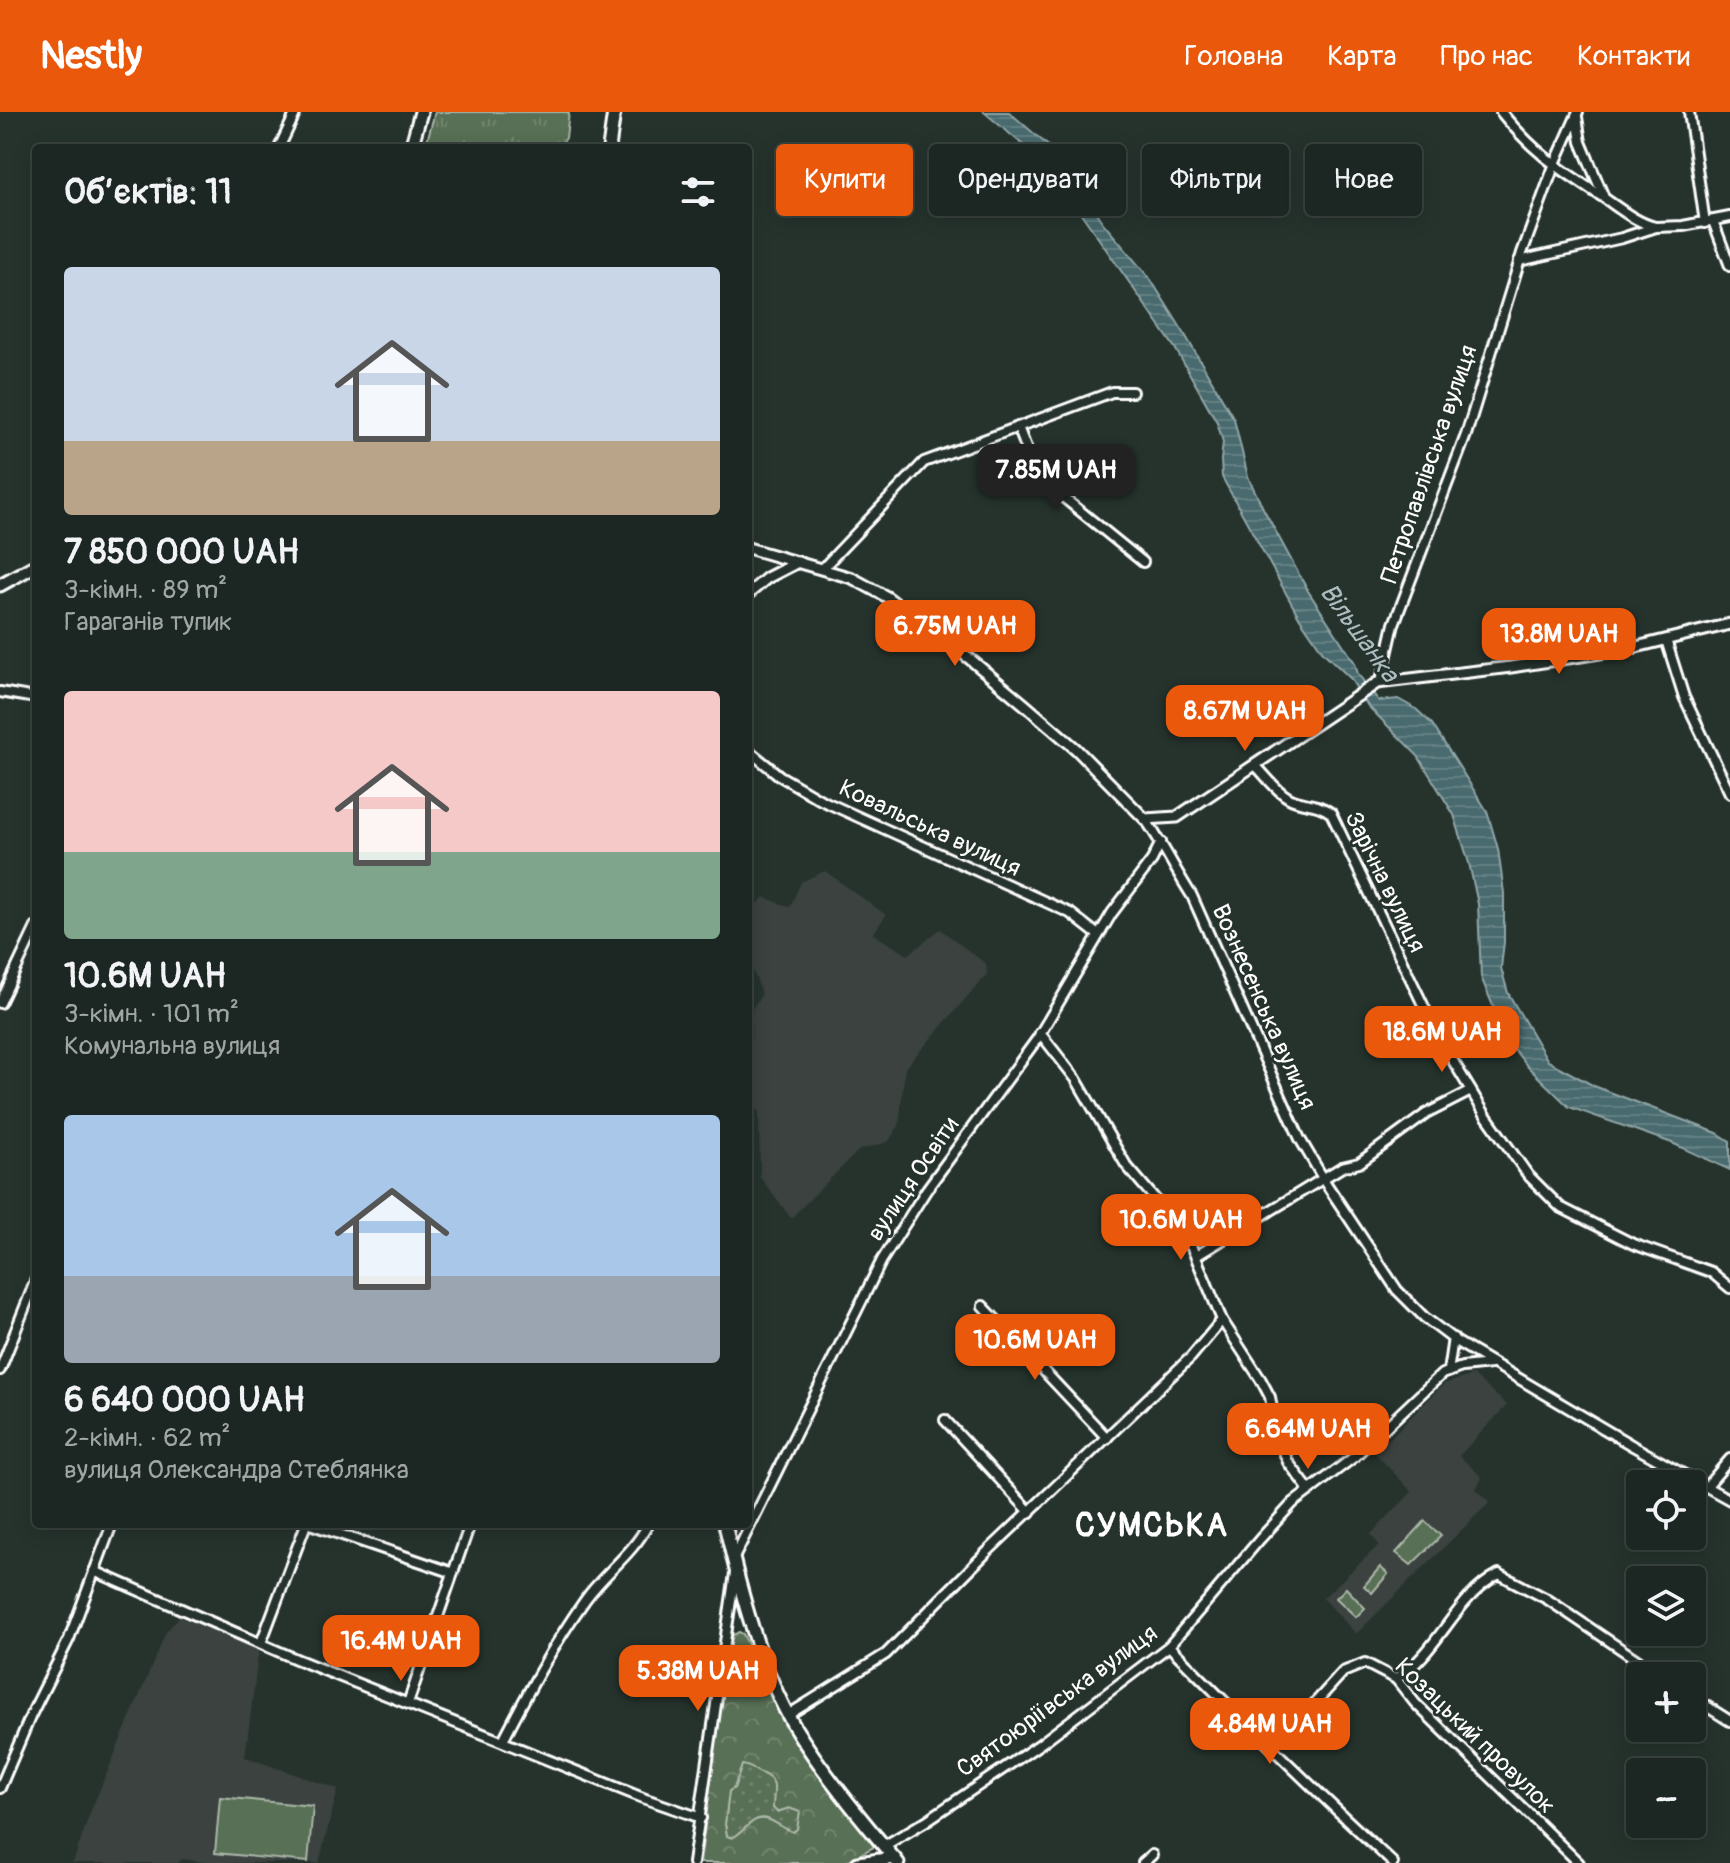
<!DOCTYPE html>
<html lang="uk">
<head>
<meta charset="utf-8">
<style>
  :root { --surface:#1c2622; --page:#29322f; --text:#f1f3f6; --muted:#a0a5a5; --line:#3a4340; --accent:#ea580c }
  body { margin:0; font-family:Pangolin,sans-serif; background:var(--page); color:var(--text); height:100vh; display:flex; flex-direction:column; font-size:30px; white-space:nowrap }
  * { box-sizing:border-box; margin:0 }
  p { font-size:26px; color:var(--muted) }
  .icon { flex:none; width:44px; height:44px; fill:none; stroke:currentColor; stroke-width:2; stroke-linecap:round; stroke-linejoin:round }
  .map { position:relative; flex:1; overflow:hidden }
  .drawer { position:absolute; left:32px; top:32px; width:720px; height:1384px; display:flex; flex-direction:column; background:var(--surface); border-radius:8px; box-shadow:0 4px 20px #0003,0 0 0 2px var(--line) }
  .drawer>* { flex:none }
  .top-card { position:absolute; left:776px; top:32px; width:760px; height:72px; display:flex; gap:16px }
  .tools { position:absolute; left:1626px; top:1358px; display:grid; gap:16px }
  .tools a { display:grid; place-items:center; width:80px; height:80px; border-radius:8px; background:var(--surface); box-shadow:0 4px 20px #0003,0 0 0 2px var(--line); font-size:40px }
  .price { position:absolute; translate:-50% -68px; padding:0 18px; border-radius:16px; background:var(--accent); color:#fff; font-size:26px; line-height:52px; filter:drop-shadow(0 2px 4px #0008) }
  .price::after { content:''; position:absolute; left:50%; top:48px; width:24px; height:18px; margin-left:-12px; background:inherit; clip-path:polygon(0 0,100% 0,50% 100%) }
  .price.active { background:#222; color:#fff }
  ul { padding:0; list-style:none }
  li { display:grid; align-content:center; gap:16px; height:424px; padding:0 32px }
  li span { display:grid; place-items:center; height:248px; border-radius:8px; color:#555 }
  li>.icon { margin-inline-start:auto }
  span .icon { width:144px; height:144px; fill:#fffc; stroke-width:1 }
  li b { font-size:34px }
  h2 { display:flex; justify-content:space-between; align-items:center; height:96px; padding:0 32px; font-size:34px }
  .pill { padding:0 28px; border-radius:8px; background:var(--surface); box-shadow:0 4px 20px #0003,0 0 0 2px var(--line); font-size:28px; line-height:72px }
  .pill.active { background:var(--accent); color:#fff }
  header { display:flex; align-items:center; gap:48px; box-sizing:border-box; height:112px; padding:0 40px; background:var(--accent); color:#fff }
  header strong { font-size:38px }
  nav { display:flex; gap:44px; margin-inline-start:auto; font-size:28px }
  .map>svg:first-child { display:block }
  .built { fill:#3a4240 }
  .grass { fill:url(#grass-dots); stroke:#acb8aa; stroke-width:2 }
  .forest { fill:url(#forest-crowns); stroke:#acb8aa; stroke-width:2; fill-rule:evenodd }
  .park { fill:url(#park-tufts); stroke:#acb8aa; stroke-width:2 }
  .garden { fill:#597055; stroke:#acb8aa; stroke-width:2 }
  .water { fill:url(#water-rules); stroke:#91a6a8; stroke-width:2 }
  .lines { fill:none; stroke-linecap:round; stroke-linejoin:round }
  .minor-casing { stroke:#fff; stroke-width:14 }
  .tertiary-casing { stroke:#fff; stroke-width:15 }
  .secondary-casing { stroke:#fff; stroke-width:17 }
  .minor { stroke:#26332d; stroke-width:8 }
  .tertiary { stroke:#26332d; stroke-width:9 }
  .secondary { stroke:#26332d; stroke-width:11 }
  .labels { text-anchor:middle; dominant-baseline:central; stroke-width:6; stroke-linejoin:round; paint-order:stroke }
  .street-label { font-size:24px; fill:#fff; stroke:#26332d }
  .water-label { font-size:26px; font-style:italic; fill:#adbcbe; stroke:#26332d }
  .district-label { font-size:32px; font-weight:bold; letter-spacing:2px; fill:#fff; stroke:#26332d }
</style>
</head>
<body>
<header>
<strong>Nestly</strong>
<nav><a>Головна</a><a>Карта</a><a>Про нас</a><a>Контакти</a></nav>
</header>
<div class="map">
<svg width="1730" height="1751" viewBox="0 0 1730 1751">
  <defs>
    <pattern id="grass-dots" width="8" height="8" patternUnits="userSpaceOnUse" patternTransform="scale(2)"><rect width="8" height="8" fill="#597055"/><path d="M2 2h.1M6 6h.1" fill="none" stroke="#72856e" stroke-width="1.8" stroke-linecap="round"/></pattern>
    <pattern id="forest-crowns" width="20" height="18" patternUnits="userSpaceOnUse" patternTransform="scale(2)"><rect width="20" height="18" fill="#597055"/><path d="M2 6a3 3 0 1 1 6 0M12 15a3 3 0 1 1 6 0" fill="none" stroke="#72856e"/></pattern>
    <pattern id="park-tufts" width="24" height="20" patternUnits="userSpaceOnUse" patternTransform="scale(2)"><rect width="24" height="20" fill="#597055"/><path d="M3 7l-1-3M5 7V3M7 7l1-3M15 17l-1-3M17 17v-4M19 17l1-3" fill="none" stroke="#72856e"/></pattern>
    <pattern id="water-rules" width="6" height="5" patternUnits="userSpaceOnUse" patternTransform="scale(2)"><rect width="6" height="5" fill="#486b6e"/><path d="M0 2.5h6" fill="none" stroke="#638184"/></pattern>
  </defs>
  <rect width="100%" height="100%" fill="#26332d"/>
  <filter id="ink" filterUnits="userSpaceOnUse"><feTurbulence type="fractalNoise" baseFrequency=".0125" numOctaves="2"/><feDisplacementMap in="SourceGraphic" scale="16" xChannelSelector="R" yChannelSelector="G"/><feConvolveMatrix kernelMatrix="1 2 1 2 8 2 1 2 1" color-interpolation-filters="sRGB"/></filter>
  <g filter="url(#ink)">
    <g class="built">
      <polygon points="825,759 886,803 873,822 908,843 940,817 986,852 987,862 905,956 899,1014 888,1030 859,1038 791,1106 760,1065 759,1000 749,988 752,897 762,882 748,845 748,803 764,785 790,795 801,770"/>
      <polygon points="1473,1263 1507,1293 1459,1344 1482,1365 1476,1377 1490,1390 1356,1522 1323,1486 1379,1433 1371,1422 1412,1380 1375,1341 1444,1272"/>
      <polygon points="179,1505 259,1537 245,1645 338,1677 319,1751 210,1751 182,1747 178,1751 73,1751 90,1701 166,1520"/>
    </g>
    <path class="grass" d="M742,1653H748L773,1666L777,1700L789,1696L801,1700L797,1717L793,1720C782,1718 771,1703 758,1707C748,1710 742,1722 732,1726L727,1724L725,1712L729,1679L734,1676Z"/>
    <path class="forest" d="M739,1520L743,1522L786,1611L874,1735L844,1751H700L730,1525ZM742,1653C750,1654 754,1658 761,1661C780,1670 773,1677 773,1696L777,1700L789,1696L800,1700L797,1717L793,1720C781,1717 768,1701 754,1709C746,1714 741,1722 732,1726L727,1724L725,1712L729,1679L734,1676Z"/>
    <polygon class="park" points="435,0 569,0 566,26 559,36 425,36"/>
    <g class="garden">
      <polygon points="1425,1409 1441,1424 1411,1453 1396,1441"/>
      <polygon points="1380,1455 1388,1462 1372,1481 1364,1474"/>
      <polygon points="1346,1476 1365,1496 1356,1505 1336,1486"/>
      <polygon points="220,1685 313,1694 308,1750 215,1741"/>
    </g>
    <polygon class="water" points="984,0 1009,0 1053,38 1103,111 1151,168 1184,221 1234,307 1248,365 1263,396 1308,479 1355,551 1358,562 1379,589 1398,587 1416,597 1432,612 1487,699 1498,737 1504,781 1504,830 1501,856 1508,881 1548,949 1594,974 1717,1021 1730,1029 1730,1058 1672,1031 1569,995 1528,955 1508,930 1481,865 1478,792 1469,751 1454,703 1418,644 1368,594 1350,566 1323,540 1299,505 1222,365 1221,348 1223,330 1217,310 1175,236 1048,54"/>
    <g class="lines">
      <defs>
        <g id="minor">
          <path d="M1501,0C1534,41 1557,55 1601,84C1618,95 1635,110 1655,115"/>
          <polyline points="1689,0 1705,111"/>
          <polyline points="1577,5 1581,30 1603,83"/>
          <polyline points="279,36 296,0"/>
          <polyline points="1713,109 1730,154"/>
          <polyline points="1519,149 1622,126 1656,115 1683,114 1730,105"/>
          <polyline points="1018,315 1037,364 1143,450"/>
          <polyline points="822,457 924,350 1112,280 1132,280"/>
          <polyline points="1666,528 1684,585 1730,681"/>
          <polyline points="1381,569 1394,512 1466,323 1522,141 1554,54 1578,0"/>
          <polyline points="0,580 36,586"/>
          <polyline points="748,638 780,664 821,688 1070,801 1098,823"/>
          <path d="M1256,654C1266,664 1276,679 1289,686C1304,694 1314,689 1331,701L1438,924L1485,1002L1528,1063L1560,1095L1633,1132L1711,1160L1730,1176"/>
          <path d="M1145,707C1163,732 1175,758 1192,784L1300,1027L1327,1073L1397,1178L1424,1205L1457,1230L1633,1334L1730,1388"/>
          <polyline points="0,891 36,815"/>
          <polyline points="1040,921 1076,967 1126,1053 1162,1095 1192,1136 1222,1208 1261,1268 1270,1285 1277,1323 1288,1350 1309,1378"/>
          <polyline points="1196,1144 1342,1055 1359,1051 1426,1002 1471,979"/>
          <polyline points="983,1194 1107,1326"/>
          <polyline points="0,1258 36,1167"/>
          <polyline points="1448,1260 1453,1226"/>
          <polyline points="945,1308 1030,1400"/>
          <polyline points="1707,1374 1730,1347"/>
          <polyline points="310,1412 451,1460"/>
          <polyline points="733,1448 882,1148 927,1077 1037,927 1112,801 1152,748 1161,730"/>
          <polyline points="94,1459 296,1547 643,1686 701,1706"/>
          <polyline points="261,1531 306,1412"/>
          <path d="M1169,1534C1242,1608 1317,1680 1393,1751"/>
          <path d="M1396,1567C1438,1541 1455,1485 1499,1462L1547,1487L1661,1564"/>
          <polyline points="1692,1585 1730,1609"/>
          <polyline points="408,1591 470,1412"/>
          <polyline points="788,1603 886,1542 988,1439 1191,1245 1222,1208"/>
          <path d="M503,1628C528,1580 553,1533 585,1488C604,1461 633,1442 648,1412"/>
          <polyline points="1266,1628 1287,1622 1343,1560 1365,1551 1396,1567 1415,1591 1579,1751"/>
          <polyline points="0,1676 31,1603 69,1527 112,1412"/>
          <polyline points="884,1734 926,1709 1040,1632 1169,1534 1260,1427 1293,1391 1354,1345 1442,1262 1462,1255 1491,1252"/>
          <polyline points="693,1751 735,1461"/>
          <polyline points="1143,1751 1152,1743"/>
        </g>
        <g id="tertiary">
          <polyline points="748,436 852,466 887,485 970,547 1025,593 1076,637 1145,707 1177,705 1377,571 1511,555 1632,536 1730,512"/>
          <polyline points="748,482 767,466 798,450"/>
        </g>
        <g id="secondary">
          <polyline points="411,36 421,0"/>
          <polyline points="609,36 614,0"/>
          <polyline points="0,473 36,453"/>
          <path d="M725,1412C740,1478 760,1556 794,1614C821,1659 864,1710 898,1751"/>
          <polyline points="858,1751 894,1746"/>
        </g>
      </defs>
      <use href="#minor" class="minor-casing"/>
      <use href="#tertiary" class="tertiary-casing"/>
      <use href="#secondary" class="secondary-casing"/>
      <use href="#minor" class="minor"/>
      <use href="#tertiary" class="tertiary"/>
      <use href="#secondary" class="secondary"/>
    </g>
  </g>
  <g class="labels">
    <g class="street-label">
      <text transform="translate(1429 352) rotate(-71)">Петропавлівська вулиця</text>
      <text transform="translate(930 716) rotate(25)">Ковальська вулиця</text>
      <text transform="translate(1385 770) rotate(64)">Зарічна вулиця</text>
      <text transform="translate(1264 895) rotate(66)">Вознесенська вулиця</text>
      <text transform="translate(913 1067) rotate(-56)">вулиця Освіти</text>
      <text transform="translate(1057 1589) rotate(-36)">Святоюріївська вулиця</text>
      <text transform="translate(1475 1624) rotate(44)">Козацький провулок</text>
    </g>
    <g class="water-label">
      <text transform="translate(1359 521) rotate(54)">Вільшанка</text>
    </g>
    <g class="district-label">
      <text x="1152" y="1414">СУМСЬКА</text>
    </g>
  </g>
</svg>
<div class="tools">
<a><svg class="icon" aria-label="locate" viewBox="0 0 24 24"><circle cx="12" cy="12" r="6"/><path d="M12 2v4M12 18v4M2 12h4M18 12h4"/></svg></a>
<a><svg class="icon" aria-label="layers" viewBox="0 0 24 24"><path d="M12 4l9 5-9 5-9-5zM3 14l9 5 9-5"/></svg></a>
<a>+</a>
<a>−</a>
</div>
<b class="price active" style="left:1056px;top:400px">7.85M UAH</b>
<b class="price" style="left:955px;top:556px">6.75M UAH</b>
<b class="price" style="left:1559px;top:564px">13.8M UAH</b>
<b class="price" style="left:1245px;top:641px">8.67M UAH</b>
<b class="price" style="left:1442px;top:962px">18.6M UAH</b>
<b class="price" style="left:1181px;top:1150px">10.6M UAH</b>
<b class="price" style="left:1035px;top:1270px">10.6M UAH</b>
<b class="price" style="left:1308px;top:1359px">6.64M UAH</b>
<b class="price" style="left:401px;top:1571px">16.4M UAH</b>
<b class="price" style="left:698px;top:1601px">5.38M UAH</b>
<b class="price" style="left:1270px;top:1654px">4.84M UAH</b>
<div class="top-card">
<a class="pill active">Купити</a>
<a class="pill">Орендувати</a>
<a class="pill">Фільтри</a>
<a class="pill">Нове</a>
</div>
<section class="drawer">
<h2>Об’єктів: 11<svg class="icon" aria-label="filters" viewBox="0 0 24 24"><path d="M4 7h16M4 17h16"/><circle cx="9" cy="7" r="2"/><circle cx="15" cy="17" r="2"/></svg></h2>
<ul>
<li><span style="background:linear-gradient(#c9d6e8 70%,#b9a48a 0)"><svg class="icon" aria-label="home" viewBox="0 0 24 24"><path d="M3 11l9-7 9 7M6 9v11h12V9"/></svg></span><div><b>7 850 000 UAH</b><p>3-кімн. · 89 m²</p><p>Гараганів тупик</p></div></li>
<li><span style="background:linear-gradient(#f6c9c9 65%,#7fa58c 0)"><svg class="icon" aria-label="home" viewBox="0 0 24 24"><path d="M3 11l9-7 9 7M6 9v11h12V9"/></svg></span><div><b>10.6M UAH</b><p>3-кімн. · 101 m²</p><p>Комунальна вулиця</p></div></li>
<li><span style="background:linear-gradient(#a9c7e8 65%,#9aa5b1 0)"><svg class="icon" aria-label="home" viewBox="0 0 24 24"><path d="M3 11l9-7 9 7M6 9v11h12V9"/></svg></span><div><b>6 640 000 UAH</b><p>2-кімн. · 62 m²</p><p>вулиця Олександра Стеблянка</p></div></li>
</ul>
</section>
</div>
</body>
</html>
